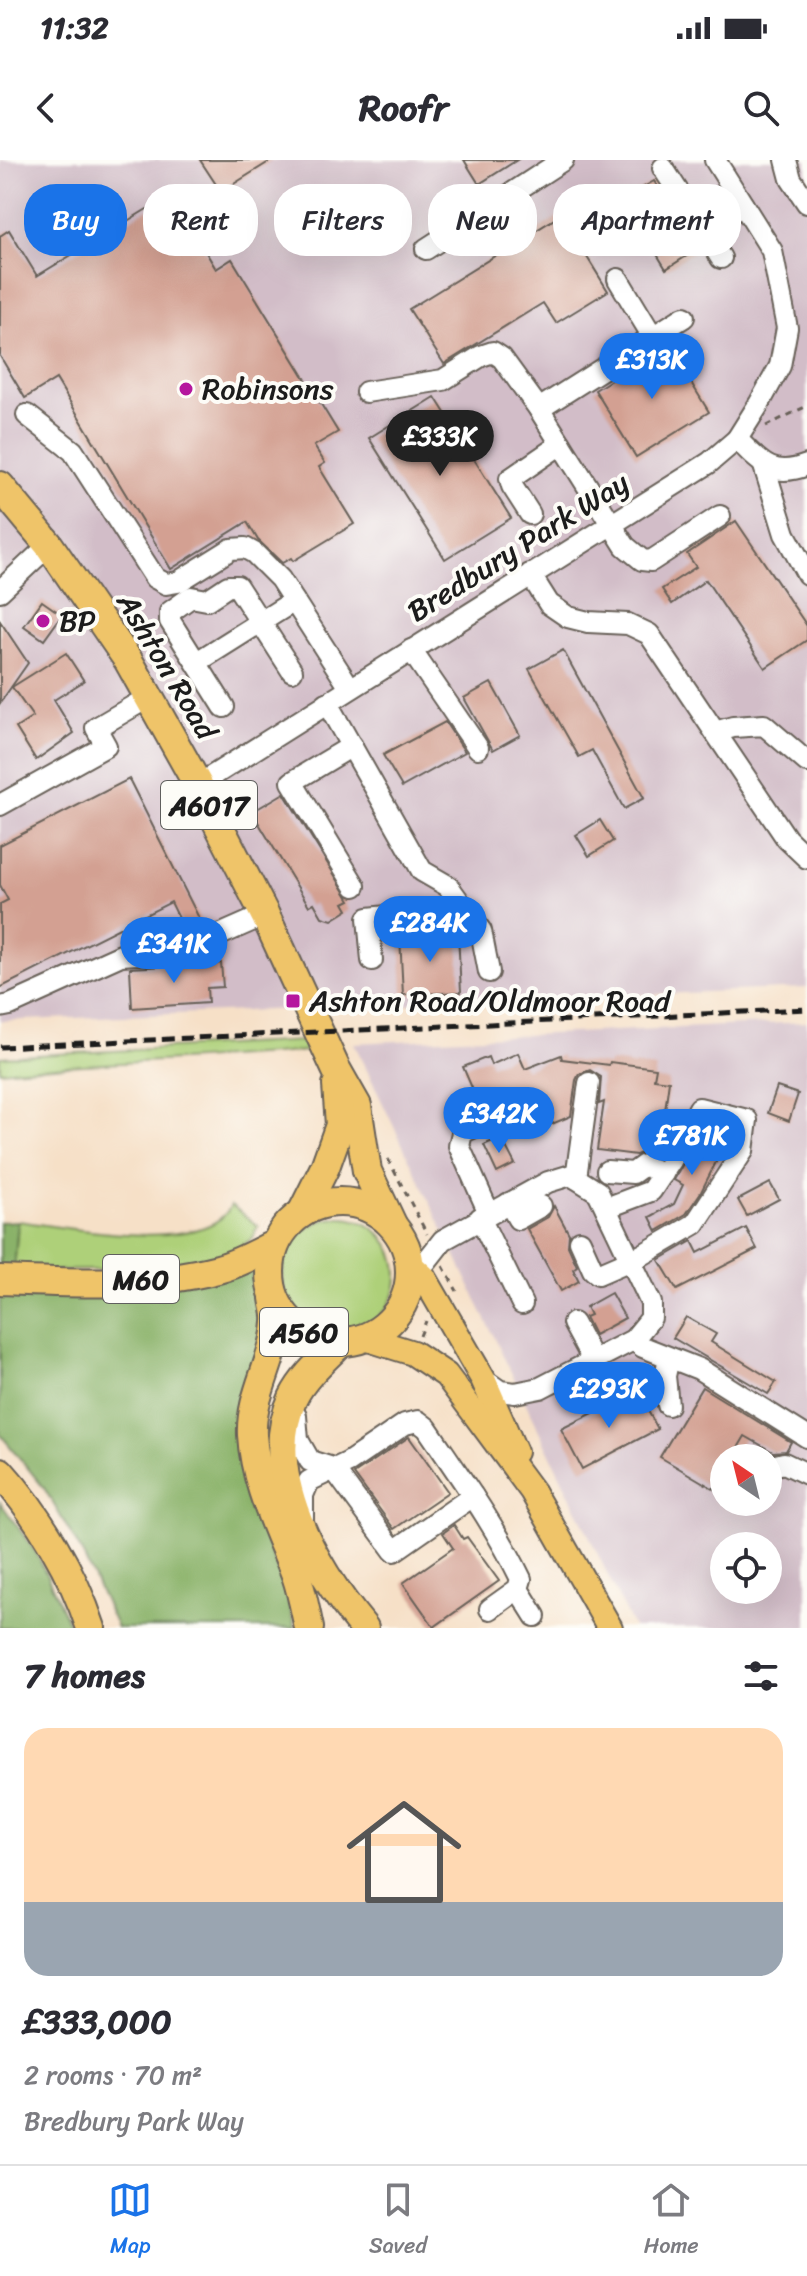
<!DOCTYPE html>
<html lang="en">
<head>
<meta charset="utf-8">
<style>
  :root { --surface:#fff; --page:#f7f7f7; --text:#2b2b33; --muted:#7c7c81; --line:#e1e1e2; --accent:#1a73e8 }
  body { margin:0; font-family:Sriracha,sans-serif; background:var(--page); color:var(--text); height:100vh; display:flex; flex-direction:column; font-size:30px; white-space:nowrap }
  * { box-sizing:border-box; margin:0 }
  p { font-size:26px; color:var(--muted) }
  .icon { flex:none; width:44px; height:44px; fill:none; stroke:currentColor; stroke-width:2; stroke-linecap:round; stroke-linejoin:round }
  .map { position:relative; height:1468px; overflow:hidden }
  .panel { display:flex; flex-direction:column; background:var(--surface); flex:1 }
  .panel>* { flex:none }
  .guide { position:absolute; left:24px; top:24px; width:760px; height:72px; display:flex; gap:16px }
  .needle { width:52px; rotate:325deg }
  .buttons { position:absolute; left:710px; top:1284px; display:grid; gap:16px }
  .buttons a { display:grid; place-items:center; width:72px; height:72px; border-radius:50%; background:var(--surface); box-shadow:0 8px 32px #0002; font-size:40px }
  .price { position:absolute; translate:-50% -68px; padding:0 18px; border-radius:28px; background:var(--accent); color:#fff; font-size:26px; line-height:52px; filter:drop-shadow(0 2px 4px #0008) }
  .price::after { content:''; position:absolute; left:50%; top:48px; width:24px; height:18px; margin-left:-12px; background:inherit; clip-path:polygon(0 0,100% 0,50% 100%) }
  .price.current { background:#222; color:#fff }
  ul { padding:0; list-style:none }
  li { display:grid; align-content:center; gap:16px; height:424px; padding:0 24px }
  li+li { border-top:2px solid var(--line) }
  li span { display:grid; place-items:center; height:248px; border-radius:24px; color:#555 }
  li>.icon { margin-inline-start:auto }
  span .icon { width:144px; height:144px; fill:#fffc; stroke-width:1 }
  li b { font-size:34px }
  h2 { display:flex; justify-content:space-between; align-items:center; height:96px; padding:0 24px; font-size:34px }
  .chip { padding:0 28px; border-radius:32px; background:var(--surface); box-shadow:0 8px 32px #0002; font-size:28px; line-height:72px }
  .chip.current { background:var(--accent); color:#fff }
  .status { display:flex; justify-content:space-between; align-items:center; height:56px; padding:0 40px; background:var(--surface); direction:ltr }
  .status svg { height:22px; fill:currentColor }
  header { display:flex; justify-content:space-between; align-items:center; height:104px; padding:0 24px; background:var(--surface); font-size:36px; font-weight:700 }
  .tabs { display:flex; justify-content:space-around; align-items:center; height:112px; border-top:2px solid var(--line); background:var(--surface); font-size:22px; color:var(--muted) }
  .tabs a { display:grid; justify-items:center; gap:4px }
  .tabs .current { color:var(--accent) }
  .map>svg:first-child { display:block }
  .industrial { fill:#d2bdc8; fill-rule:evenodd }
  .green { fill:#aed079; stroke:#65764a; stroke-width:2 }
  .forest { fill:#8ab269; stroke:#536742; stroke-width:2 }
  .building { fill:#d3a092 }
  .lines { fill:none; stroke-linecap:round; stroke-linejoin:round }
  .minor-casing { stroke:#686158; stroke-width:24 }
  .major-casing { stroke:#686158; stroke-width:28 }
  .highway-casing { stroke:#686158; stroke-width:32 }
  .path { stroke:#686158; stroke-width:3; stroke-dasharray:6 6; stroke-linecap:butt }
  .minor { stroke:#fff; stroke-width:20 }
  .major { stroke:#efc469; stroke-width:24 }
  .highway { stroke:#efc469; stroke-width:28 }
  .rail { stroke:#1c1c1c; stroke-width:5; stroke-dasharray:12 6; stroke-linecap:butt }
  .poi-dot { fill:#b5179e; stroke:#fdfcf7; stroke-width:3 }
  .labels { text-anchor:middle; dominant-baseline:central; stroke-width:8; stroke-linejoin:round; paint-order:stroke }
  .shield { fill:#fdfcf7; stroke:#605f5e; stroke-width:2 }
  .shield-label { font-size:28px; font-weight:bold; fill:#1c1c1c }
  .poi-label { font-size:30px; fill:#1c1c1c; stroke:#fdfcf7; text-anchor:start }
  .street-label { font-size:30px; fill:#1c1c1c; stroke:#fdfcf7 }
</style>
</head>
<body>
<div class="status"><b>11:32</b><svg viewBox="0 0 49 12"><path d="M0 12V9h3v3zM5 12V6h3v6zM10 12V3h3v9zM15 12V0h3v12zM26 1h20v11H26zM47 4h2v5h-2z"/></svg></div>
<header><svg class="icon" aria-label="back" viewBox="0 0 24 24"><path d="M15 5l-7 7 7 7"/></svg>Roofr<svg class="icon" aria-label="search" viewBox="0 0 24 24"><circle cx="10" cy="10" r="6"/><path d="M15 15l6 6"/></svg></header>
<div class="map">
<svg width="807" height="1468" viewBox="0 0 807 1468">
  <rect width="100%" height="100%" fill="#fdfcf7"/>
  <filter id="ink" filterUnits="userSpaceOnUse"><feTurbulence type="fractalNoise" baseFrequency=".0125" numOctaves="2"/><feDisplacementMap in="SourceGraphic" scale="16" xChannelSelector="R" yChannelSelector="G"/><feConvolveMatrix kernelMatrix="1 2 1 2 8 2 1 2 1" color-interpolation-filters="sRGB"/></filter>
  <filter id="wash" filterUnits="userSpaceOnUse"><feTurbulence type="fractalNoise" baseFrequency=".006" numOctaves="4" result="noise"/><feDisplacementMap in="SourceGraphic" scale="32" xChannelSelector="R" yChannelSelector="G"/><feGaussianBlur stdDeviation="1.8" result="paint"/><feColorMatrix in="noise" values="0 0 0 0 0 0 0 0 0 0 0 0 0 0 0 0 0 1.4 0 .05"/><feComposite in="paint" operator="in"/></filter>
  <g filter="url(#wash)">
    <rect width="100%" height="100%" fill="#f6e0c7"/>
    <g class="industrial">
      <polygon points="0,0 807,0 807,828 0,861"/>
      <path d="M807,862V1468H633L354,883ZM724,1298H768V1342H724ZM724,1386H768V1430H724Z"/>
    </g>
    <g class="green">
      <path d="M303,881L307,891C205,901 102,902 0,911V897Z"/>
      <path d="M231,1045L258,1066L253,1077L237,1091L214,1100L113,1110L14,1111L18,1061C63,1067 209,1096 231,1045Z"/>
      <circle cx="340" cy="1115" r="57"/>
    </g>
    <g class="forest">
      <polygon points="18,1061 14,1111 0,1110 0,1062"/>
      <path d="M252,1109C251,1134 262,1157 260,1181C257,1213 236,1242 237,1276C238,1330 267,1377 284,1427C288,1440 291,1454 295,1468H117L81,1391L44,1328L0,1274V1130Z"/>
      <polygon points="0,1342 37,1394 71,1468 0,1468"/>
    </g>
    <g id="blocks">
      <g class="building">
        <polygon points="200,0 272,0 221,32"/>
        <polygon points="464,0 517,0 479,24"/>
        <polygon points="654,21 696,90 666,109 623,39"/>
        <polygon points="147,49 163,74 186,59 216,109 232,99 338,272 314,286 325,303 319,307 354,364 293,401 291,398 282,403 258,380 247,362 171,409 56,219 25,238 0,196 0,76 9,70 37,116"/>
        <polygon points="561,55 608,131 556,163 543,143 444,204 409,149"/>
        <polygon points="668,185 709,252 636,297 595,230"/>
        <polygon points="435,237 511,358 445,399 369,278"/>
        <polygon points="736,361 807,466 807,480 765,508 706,420 672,444 662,429 696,407 687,394"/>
        <polygon points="42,441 62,455 44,480 24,466"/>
        <polygon points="0,461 28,503 0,543"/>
        <polygon points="563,490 644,638 624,649 592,590 579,597 529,509"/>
        <polygon points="66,493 84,521 54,540 74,573 36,600 16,568 33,557 12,527"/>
        <polygon points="491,523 520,575 493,590 464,538"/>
        <polygon points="445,562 465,592 402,627 383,595"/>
        <polygon points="129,619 204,768 187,775 171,742 0,828 0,744 8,740 0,725 0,685"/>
        <polygon points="284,633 350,740 344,743 348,750 332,760 322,757 314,743 309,746 252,652"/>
        <polygon points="600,660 613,681 589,696 576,675"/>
        <polygon points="458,773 461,832 403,835 400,776"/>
        <polygon points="221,803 223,827 207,828 208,843 132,848 130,808"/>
        <polygon points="518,893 525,909 561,895 562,899 609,905 610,902 656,908 654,919 669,921 663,965 645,963 641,993 636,995 597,990 604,942 599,944 601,917 590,910 579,914 576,920 571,956 552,964 544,945 514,958 505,938 481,949 463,907 488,897 491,905"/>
        <polygon points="777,927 798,934 789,961 768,953"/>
        <polygon points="703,968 727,980 701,1032 686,1054 657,1071 650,1057 674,1044 683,1025 674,1020"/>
        <polygon points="501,977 515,1004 497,1013 484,985"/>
        <polygon points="770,1023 779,1039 747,1056 738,1040"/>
        <polygon points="554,1046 569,1074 568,1086 577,1106 573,1109 579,1121 561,1131 527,1069 548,1057"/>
        <polygon points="746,1068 757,1089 677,1130 659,1100 692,1081 698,1093"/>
        <polygon points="611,1133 625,1158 594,1175 585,1157 590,1155 586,1147"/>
        <polygon points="686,1157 716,1174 711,1182 776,1222 768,1234 673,1178"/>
        <polygon points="702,1227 791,1282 786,1291 773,1292 745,1276 732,1298 724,1298 724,1312 714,1329 660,1297"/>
        <polygon points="637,1231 658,1269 582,1309 561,1269"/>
        <polygon points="409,1277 448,1332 394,1369 354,1314"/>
        <polygon points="454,1365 463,1379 467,1377 499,1421 434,1467 403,1423 453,1388 443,1373"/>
      </g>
    </g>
  </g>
  <g filter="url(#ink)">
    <use href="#blocks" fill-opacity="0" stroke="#686158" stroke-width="2"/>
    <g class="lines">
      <defs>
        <g id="minor">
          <polyline points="786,0 791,19 807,43"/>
          <polyline points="663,8 703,70 743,45"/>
          <polyline points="703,70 721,98"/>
          <polyline points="426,89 563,0"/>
          <polyline points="618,119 653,177"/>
          <polyline points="366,232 443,220 481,196 493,192 502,198 539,249 625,386 642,400 651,401 720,356"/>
          <polyline points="539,249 684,157"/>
          <polyline points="27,255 73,291 155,418 166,424 178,422 231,389 245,388 254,393 280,419 350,528"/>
          <path d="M737,279C760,302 772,319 807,305"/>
          <polyline points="764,306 785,374 807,414"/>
          <polyline points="530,354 512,326 510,319 561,284"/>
          <polyline points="530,414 549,444 568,457 588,462 628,464 649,474 787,679 807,698"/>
          <polyline points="0,431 49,385"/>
          <polyline points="411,490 478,588"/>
          <polyline points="197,502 294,441"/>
          <polyline points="327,543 422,711 448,726 464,748"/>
          <polyline points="224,547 170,461 170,452 191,437 207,440 228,426 237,426 292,511"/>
          <polyline points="715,572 733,567 764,565 807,602"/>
          <polyline points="352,586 292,622 355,726"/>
          <polyline points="198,625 709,303 737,279 759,244 780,206 787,168 772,91 715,0"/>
          <polyline points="0,645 106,586 96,568 149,537"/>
          <polyline points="372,800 368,758 464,748 481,771 489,812"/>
          <polyline points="0,847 10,845 121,795 170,792 190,788 265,755"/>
          <polyline points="607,1011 633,1013 644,1005 663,1014"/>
          <polyline points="576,1018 589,923"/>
          <polyline points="509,1043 518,1059 541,1046"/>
          <polyline points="489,1053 459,986 462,973 492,959"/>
          <polyline points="480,1058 522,1144"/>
          <polyline points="580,1081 593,1110 598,1114 642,1095 695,1064 743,991 747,960 699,948 671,1001 651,1031 606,1048"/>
          <polyline points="408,1131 421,1108 443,1080 548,1022 571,1015 598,1032 651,1143 651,1158 633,1180 540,1228 515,1233 500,1231 483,1219"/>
          <polyline points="573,1163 593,1200"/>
          <polyline points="633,1180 643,1187 699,1209 807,1277"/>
          <polyline points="668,1245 665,1216 669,1198"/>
          <polyline points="296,1256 298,1280 310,1301 333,1308 394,1391 473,1336"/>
          <polyline points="768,1307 784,1303 807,1314"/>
          <path d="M303,1358V1335L309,1321L349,1302L405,1264L418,1261L427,1268C460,1317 495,1365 521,1419L518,1429L490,1449"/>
          <polyline points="518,1429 535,1456"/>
        </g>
        <g id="major">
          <polyline points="411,1105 424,1117 483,1219 515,1292"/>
          <polyline points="365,1178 413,1193 446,1215 532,1331 610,1468"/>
        </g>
        <g id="highway">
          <polyline points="0,326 49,385 128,500 198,625 265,755 336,909 357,946 367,1011 392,1064"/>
          <circle cx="340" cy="1112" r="70"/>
          <polyline points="302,1053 325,1007 340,965 337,925"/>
          <path d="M0,1120C71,1123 148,1127 218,1109C238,1104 257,1093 275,1084"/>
          <path d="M274,1138C275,1146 278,1154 277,1162C275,1201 250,1235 252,1275C255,1325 278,1368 296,1415C302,1432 305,1450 309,1468"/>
          <path d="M341,1182C325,1198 303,1217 293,1238C258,1313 317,1412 364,1468"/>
          <path d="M0,1312C39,1355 73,1413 91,1468"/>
        </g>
      </defs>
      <use href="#minor" class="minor-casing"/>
      <use href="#major" class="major-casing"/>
      <use href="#highway" class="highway-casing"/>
      <g class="path">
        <polyline points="766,266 807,246"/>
        <polyline points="388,999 427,1074"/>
        <polyline points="443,1106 457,1131"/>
        <polyline points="420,1176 426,1161"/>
      </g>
      <use href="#minor" class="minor"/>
      <use href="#major" class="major"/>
      <use href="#highway" class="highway"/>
      <polyline class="rail" points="0,887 807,849"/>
    </g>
  </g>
  <g class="poi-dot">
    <circle cx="186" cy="229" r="8"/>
    <circle cx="43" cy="461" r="8"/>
    <rect x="285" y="833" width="16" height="16" rx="4"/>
  </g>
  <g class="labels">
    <g class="shield">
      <rect x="161" y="621" width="96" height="48" rx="6"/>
      <rect x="103" y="1095" width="76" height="48" rx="6"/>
      <rect x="260" y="1148" width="88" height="48" rx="6"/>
    </g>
    <g class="shield-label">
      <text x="209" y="645">A6017</text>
      <text x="141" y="1119">M60</text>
      <text x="304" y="1172">A560</text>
    </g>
    <g class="poi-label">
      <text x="202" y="229">Robinsons</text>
      <text x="59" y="461">BP</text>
      <text x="309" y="841">Ashton Road/Oldmoor Road</text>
    </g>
    <g class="street-label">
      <text transform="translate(518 387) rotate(-32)">Bredbury Park Way</text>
      <text transform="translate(167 506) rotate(59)">Ashton Road</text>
    </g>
  </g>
</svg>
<div class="buttons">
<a><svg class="needle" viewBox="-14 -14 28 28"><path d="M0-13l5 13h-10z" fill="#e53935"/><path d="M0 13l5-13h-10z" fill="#7c7c81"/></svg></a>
<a><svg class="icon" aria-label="locate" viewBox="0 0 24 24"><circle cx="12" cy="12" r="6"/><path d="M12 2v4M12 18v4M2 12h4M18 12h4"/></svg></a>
</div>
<b class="price" style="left:652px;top:241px">£313K</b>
<b class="price current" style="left:440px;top:318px">£333K</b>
<b class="price" style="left:430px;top:804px">£284K</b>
<b class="price" style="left:174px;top:825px">£341K</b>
<b class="price" style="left:499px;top:995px">£342K</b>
<b class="price" style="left:692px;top:1017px">£781K</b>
<b class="price" style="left:609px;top:1270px">£293K</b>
<div class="guide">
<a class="chip current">Buy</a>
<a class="chip">Rent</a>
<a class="chip">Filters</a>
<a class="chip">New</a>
<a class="chip">Apartment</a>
</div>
</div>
<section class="panel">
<h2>7 homes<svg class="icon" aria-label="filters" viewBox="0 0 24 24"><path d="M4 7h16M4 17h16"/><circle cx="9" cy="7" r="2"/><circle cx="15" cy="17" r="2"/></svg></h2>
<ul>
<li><span style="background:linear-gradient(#ffd9b3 70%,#9aa5b1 0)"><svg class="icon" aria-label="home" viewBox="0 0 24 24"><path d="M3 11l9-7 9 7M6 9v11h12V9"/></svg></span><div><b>£333,000</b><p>2 rooms · 70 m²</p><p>Bredbury Park Way</p></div></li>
</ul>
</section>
<nav class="tabs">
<a class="current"><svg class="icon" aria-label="map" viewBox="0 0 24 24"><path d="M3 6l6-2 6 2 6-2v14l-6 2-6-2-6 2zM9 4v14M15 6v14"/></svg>Map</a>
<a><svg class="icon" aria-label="saved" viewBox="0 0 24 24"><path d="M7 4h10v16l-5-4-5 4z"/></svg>Saved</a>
<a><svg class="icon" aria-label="home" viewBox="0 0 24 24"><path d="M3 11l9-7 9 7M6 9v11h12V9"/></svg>Home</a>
</nav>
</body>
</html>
